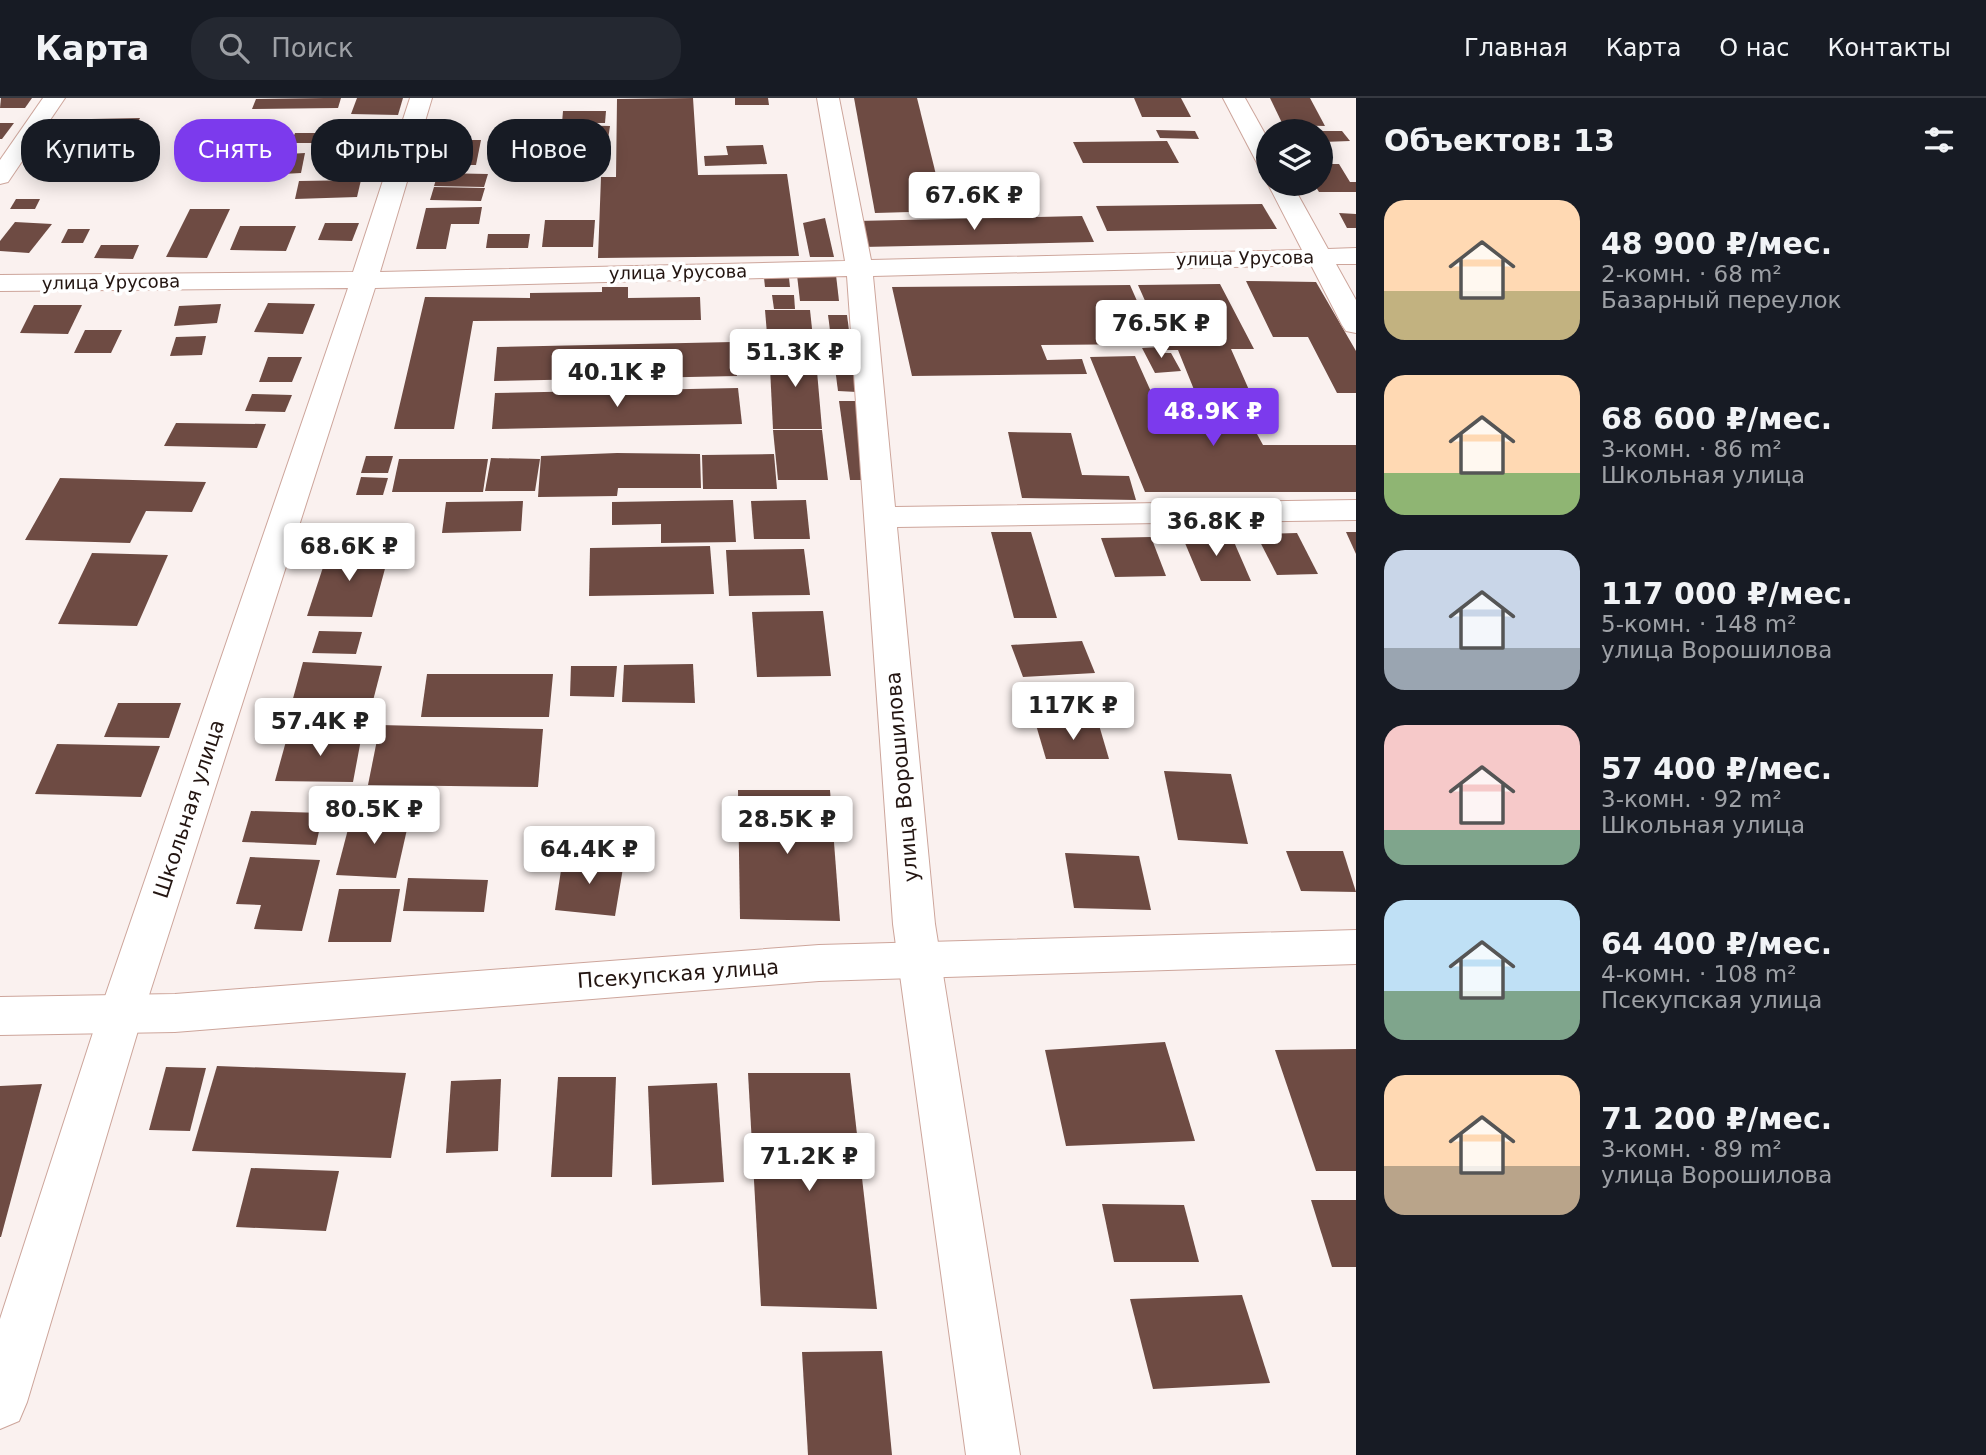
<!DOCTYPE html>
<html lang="ru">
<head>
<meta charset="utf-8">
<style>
  :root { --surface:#171b24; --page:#242831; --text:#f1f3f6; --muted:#9ea1a6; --line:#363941; --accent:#7c3aed }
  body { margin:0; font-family:"DejaVu Sans",sans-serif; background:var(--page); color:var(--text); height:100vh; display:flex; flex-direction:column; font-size:26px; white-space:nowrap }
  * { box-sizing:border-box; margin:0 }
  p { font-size:23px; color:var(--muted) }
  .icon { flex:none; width:38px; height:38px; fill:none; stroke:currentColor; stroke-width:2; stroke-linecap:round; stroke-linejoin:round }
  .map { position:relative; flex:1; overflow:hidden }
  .panel { display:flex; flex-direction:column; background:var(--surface); width:630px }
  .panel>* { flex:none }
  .hud { position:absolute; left:21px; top:21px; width:665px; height:63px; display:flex; gap:14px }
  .buttons { position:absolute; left:1256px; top:21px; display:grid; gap:14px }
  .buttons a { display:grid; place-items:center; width:77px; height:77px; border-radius:50%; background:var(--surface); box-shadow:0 4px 18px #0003; font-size:35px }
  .price { position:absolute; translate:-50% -60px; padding:0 16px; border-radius:7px; background:#fff; color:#222; font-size:23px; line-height:46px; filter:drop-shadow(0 2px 4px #0008) }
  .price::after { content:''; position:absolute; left:50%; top:42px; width:21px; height:16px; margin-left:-10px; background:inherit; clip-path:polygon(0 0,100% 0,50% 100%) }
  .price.on { background:var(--accent); color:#fff }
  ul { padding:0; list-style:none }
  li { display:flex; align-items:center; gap:21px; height:175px; padding:0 28px }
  li span { display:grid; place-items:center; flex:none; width:196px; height:140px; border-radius:21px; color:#555 }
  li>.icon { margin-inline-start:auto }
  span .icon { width:84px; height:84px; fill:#fffc; stroke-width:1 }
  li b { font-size:30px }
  h2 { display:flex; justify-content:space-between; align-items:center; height:84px; padding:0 28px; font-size:30px }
  .pill { padding:0 24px; border-radius:28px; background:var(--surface); box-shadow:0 4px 18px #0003; font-size:24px; line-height:63px }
  .pill.on { background:var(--accent); color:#fff }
  header { display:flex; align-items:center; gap:42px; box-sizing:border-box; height:98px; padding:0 35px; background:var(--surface); border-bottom:2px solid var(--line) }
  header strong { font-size:33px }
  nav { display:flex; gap:38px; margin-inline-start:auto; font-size:24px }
  .search { width:490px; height:63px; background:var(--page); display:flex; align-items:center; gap:18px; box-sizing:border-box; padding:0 24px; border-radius:28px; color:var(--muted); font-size:26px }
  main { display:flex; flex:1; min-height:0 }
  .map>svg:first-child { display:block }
  .building { fill:#6e4b43 }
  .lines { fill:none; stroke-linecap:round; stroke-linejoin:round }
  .minor-casing { stroke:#cda59b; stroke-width:2 }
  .tertiary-casing { stroke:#cda59b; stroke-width:2 }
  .minor { fill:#fff; fill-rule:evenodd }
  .tertiary { fill:#fff; fill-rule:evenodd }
  .labels { text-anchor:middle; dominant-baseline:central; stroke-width:7; stroke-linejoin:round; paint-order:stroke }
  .far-street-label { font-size:18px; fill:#231511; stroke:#fff }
  .street-label { font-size:21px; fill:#231511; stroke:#fff }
</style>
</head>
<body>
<header>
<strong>Карта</strong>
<div class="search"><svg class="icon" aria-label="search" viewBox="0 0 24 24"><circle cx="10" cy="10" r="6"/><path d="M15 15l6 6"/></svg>Поиск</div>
<nav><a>Главная</a><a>Карта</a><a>О нас</a><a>Контакты</a></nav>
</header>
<main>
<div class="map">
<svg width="1356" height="1357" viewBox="0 0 1356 1357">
  <rect width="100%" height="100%" fill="#faf1ef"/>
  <g class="building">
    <polygon points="1,0 32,0 25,10 0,10"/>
    <polygon points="324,0 341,0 338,10 252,11 256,1"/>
    <polygon points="357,0 403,0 398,17 351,16"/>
    <polygon points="693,0 698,77 787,76 799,158 598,160 601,79 616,79 617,1"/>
    <polygon points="735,0 768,0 769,7 735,7"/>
    <polygon points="854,0 917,0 945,113 875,115"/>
    <polygon points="1134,0 1181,0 1191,19 1142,19"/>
    <polygon points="1270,0 1310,0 1325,28 1283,27"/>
    <polygon points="563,13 606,13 605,25 562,25"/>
    <polygon points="140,20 132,38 82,39 91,21"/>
    <polygon points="0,25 14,25 2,41 0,41"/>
    <polygon points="566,27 610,28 607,48 563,48"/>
    <polygon points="1156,32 1195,33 1199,41 1160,40"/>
    <polygon points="1321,33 1342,33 1350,43 1323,44"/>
    <polygon points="344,34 382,34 375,52 337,51"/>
    <polygon points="295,35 330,35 328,45 291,45"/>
    <polygon points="97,42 91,53 68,54 64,61 43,62 53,43"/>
    <polygon points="436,42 481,42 476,67 429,67"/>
    <polygon points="1167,43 1179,65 1083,65 1073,44"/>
    <polygon points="763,47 767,66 705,68 704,58 728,57 726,48"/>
    <polygon points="357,54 386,54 381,66 352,66"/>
    <polygon points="305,55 301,75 264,77 269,57"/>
    <polygon points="217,61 243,61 239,73 212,73"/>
    <polygon points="1321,66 1339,66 1350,84 1356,84 1356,94 1319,94 1314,86 1321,86"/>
    <polygon points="42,70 65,70 60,79 36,79"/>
    <polygon points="438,75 488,76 484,89 434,88"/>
    <polygon points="361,82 357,99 295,101 299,83"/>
    <polygon points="434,89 485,90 481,103 430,102"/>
    <polygon points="16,101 40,101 35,111 10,111"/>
    <polygon points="1262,106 1277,131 1107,133 1096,108"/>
    <polygon points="482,109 479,126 451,126 446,151 416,151 426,110"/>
    <polygon points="190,111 230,111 207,160 166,159"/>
    <polygon points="1339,115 1356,116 1356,130 1347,130"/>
    <polygon points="1082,118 1094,144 862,149 856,123"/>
    <polygon points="825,120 834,159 810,159 803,125"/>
    <polygon points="545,122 595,122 593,149 542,149"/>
    <polygon points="15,124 52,126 29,155 0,153 0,143"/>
    <polygon points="325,125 359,125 352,143 318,142"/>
    <polygon points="240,128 296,128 286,153 230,152"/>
    <polygon points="68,131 90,131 83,145 61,145"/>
    <polygon points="488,136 530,136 528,150 486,150"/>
    <polygon points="101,147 139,147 133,161 94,160"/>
    <polygon points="797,177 836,177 839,203 800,203"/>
    <polygon points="764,180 789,180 790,189 765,189"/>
    <polygon points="1246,183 1316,184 1356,253 1356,295 1337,295 1308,239 1273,239"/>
    <polygon points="1220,186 1254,251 1231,251 1257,310 1201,309 1178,252 1167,252 1138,187"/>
    <polygon points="1130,187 1156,246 1041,247 1047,262 1082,261 1087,276 912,278 892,189"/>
    <polygon points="602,189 628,189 628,200 700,199 701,222 473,223 454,331 394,331 425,199 530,200 530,195 602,194"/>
    <polygon points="772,197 794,197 795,211 774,211"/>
    <polygon points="268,205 315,206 303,236 254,234"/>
    <polygon points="221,206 217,225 174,228 179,208"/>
    <polygon points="34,207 82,207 68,236 20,235"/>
    <polygon points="765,212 810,212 814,249 768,248"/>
    <polygon points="828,217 847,217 857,294 838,293"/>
    <polygon points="85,232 122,232 111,255 74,255"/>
    <polygon points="206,238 202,257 170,258 176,239"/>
    <polygon points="733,244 737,278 494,283 497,249"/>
    <polygon points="769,249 815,250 822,331 773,331"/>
    <polygon points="1161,249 1165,255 1171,255 1181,273 1155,275 1142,250"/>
    <polygon points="1135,258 1170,336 1257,336 1263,347 1356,347 1356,394 1145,394 1090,259"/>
    <polygon points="268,259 302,259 292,284 259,284"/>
    <polygon points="738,290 742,326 492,331 495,295"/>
    <polygon points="252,296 292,297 285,314 245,313"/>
    <polygon points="839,303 860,303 872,382 850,382"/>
    <polygon points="176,325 266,326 257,350 164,348"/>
    <polygon points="773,332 822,332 828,382 778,382"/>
    <polygon points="1008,334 1071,335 1082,377 1129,378 1136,402 1022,400"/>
    <polygon points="617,355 700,356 701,390 618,390 617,398 538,399 541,358"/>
    <polygon points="774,356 777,391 703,391 702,357"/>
    <polygon points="366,358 393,358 388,375 361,375"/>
    <polygon points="491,360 540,361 535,393 485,393"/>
    <polygon points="399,361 488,361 483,394 392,394"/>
    <polygon points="361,379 388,380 383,397 356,397"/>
    <polygon points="60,380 206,384 192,414 146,413 130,445 25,442"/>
    <polygon points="733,402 736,444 661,445 661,426 612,427 612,404"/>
    <polygon points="806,402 810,441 754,441 751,403"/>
    <polygon points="523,403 521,433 442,435 446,404"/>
    <polygon points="991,434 1031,434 1057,520 1014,520"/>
    <polygon points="1346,434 1356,434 1356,456"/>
    <polygon points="1297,435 1318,476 1277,477 1256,436"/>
    <polygon points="1231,437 1251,483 1201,483 1182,438"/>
    <polygon points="1151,439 1166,478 1115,479 1101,440"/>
    <polygon points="710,448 714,496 589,498 590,450"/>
    <polygon points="329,451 390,452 372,519 307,518"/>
    <polygon points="804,451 810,497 729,498 726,452"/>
    <polygon points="92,455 168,457 137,528 58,526"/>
    <polygon points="823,513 831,578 757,579 752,514"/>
    <polygon points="319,533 362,534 356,556 312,555"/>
    <polygon points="1082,543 1095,575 1023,579 1011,547"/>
    <polygon points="303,564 382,568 369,618 289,615"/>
    <polygon points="693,566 695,605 622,604 624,567"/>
    <polygon points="571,568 617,568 614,599 570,598"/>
    <polygon points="427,576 553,576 549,619 421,619"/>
    <polygon points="118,605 181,605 169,640 104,639"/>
    <polygon points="380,627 543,631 538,689 368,687"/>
    <polygon points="1036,627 1099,627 1109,661 1046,661"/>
    <polygon points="288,636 362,636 353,684 275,683"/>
    <polygon points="57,646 160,648 141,699 35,696"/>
    <polygon points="1164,673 1231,676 1248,746 1178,742"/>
    <polygon points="738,692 830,692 840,823 740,821"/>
    <polygon points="251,713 323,715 316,747 242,744"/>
    <polygon points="352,716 410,718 396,780 336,777"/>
    <polygon points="1286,753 1343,753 1356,794 1301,793"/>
    <polygon points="1065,755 1139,758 1151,812 1074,810"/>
    <polygon points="250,759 320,762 302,833 254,831 261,807 236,806"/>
    <polygon points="563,759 624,764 615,818 555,812"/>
    <polygon points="408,780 488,782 484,814 403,813"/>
    <polygon points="339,791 400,791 391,844 328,844"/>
    <polygon points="1165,944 1195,1043 1066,1048 1045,952"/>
    <polygon points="1356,951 1356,1073 1316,1073 1275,952"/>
    <polygon points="217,968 406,975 391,1060 192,1053"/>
    <polygon points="166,969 206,970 190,1033 149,1032"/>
    <polygon points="748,975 850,975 877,1211 761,1208"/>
    <polygon points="558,979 616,979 612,1079 551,1079"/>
    <polygon points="501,981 498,1053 446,1055 451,983"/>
    <polygon points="717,985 724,1084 652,1087 648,988"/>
    <polygon points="42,986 1,1139 0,1139 0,988"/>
    <polygon points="251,1070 339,1073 326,1133 236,1129"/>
    <polygon points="1311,1102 1356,1102 1356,1169 1332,1169"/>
    <polygon points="1102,1106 1184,1107 1199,1164 1114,1164"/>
    <polygon points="1242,1197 1270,1285 1153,1291 1130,1201"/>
    <polygon points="882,1253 892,1357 808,1357 802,1254"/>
  </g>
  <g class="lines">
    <defs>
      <g id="minor">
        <polygon points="43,0 65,0 8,84 0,86 0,62"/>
        <polygon points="410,0 432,0 380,174 845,163 817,0 839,0 871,162 1302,152 1268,86 1269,85 1292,86 1328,151 1356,150 1356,166 1336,166 1356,202 1356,235 1346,233 1342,227 1311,167 873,178 895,409 1356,402 1356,422 897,429 935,826 1020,1357 966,1357 893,826 847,178 375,190 143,916 27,1304 19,1323 0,1331 0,1221 99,916 348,190 0,193 0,177 353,174"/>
        <polygon points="1223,0 1245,0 1269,43 1269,72 1261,70 1257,65"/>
      </g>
      <polygon id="tertiary" points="1356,832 1356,866 819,883 175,934 0,937 0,899 175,896 819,847"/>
    </defs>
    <use href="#minor" class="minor-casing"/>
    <use href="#tertiary" class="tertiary-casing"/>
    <use href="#minor" class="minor"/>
    <use href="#tertiary" class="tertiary"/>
  </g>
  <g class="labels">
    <g class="far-street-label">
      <text transform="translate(1245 160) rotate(-1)">улица Урусова</text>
      <text transform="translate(678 174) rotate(-1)">улица Урусова</text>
      <text transform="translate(111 184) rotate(-1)">улица Урусова</text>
    </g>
    <g class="street-label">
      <text transform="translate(902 679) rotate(-95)">улица Ворошилова</text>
      <text transform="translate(189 711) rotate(-72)">Школьная улица</text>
      <text transform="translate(678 876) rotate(-4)">Псекупская улица</text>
    </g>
  </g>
</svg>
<div class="buttons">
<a><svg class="icon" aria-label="layers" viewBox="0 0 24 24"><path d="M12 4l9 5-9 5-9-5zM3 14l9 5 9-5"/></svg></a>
</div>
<b class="price" style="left:974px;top:134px">67.6K ₽</b>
<b class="price" style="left:1161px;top:262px">76.5K ₽</b>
<b class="price" style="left:795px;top:291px">51.3K ₽</b>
<b class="price" style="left:617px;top:311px">40.1K ₽</b>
<b class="price on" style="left:1213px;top:350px">48.9K ₽</b>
<b class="price" style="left:1216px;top:460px">36.8K ₽</b>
<b class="price" style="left:349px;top:485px">68.6K ₽</b>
<b class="price" style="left:1073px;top:644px">117K ₽</b>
<b class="price" style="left:320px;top:660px">57.4K ₽</b>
<b class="price" style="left:374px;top:748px">80.5K ₽</b>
<b class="price" style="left:787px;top:758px">28.5K ₽</b>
<b class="price" style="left:589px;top:788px">64.4K ₽</b>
<b class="price" style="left:809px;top:1095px">71.2K ₽</b>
<div class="hud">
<a class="pill">Купить</a>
<a class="pill on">Снять</a>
<a class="pill">Фильтры</a>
<a class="pill">Новое</a>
</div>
</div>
<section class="panel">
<h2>Объектов: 13<svg class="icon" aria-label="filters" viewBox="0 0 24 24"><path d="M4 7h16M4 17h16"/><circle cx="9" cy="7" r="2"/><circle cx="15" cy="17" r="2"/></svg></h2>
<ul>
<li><span style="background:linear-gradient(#ffd9b3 65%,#c2b280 0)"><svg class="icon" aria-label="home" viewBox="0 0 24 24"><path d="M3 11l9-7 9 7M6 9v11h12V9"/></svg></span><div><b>48 900 ₽/мес.</b><p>2-комн. · 68 m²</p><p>Базарный переулок</p></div></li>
<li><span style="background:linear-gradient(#ffd9b3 70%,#8fb573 0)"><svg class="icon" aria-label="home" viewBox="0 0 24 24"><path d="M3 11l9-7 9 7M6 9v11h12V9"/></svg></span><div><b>68 600 ₽/мес.</b><p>3-комн. · 86 m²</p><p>Школьная улица</p></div></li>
<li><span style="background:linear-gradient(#c9d6e8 70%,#9aa5b1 0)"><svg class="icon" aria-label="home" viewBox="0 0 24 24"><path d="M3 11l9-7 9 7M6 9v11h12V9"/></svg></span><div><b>117 000 ₽/мес.</b><p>5-комн. · 148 m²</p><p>улица Ворошилова</p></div></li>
<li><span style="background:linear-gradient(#f6c9c9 75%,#7fa58c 0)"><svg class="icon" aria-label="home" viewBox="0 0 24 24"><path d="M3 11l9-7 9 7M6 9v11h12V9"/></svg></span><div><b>57 400 ₽/мес.</b><p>3-комн. · 92 m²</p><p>Школьная улица</p></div></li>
<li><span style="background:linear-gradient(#bfe0f5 65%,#7fa58c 0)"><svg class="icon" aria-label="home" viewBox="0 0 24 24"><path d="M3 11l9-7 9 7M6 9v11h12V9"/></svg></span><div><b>64 400 ₽/мес.</b><p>4-комн. · 108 m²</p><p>Псекупская улица</p></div></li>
<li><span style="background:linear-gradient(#ffd9b3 65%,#b9a48a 0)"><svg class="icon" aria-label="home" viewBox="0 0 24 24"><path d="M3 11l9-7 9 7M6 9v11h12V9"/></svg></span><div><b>71 200 ₽/мес.</b><p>3-комн. · 89 m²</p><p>улица Ворошилова</p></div></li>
</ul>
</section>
</main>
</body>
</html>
